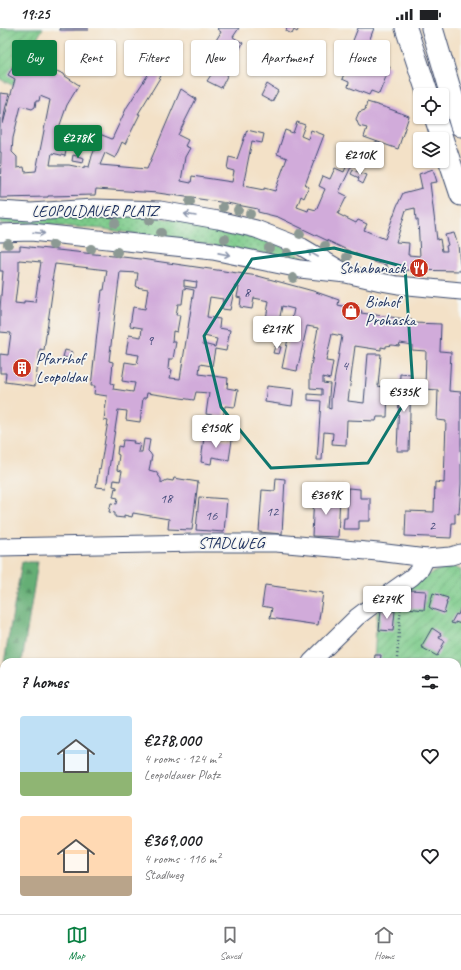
<!DOCTYPE html>
<html lang="en">
<head>
<meta charset="utf-8">
<style>
  :root { --surface:#fff; --page:#f6f6f6; --text:#202124; --muted:#757577; --line:#e0e0e0; --accent:#0b8043 }
  body { margin:0; font-family:Caveat,sans-serif; background:var(--page); color:var(--text); height:100vh; display:flex; flex-direction:column; font-size:15px; white-space:nowrap }
  * { box-sizing:border-box; margin:0 }
  p { font-size:13px; color:var(--muted) }
  .icon { flex:none; width:22px; height:22px; fill:none; stroke:currentColor; stroke-width:2; stroke-linecap:round; stroke-linejoin:round }
  .map { position:relative; flex:1; overflow:hidden }
  .drawer { position:absolute; left:0px; top:630px; width:461px; height:256px; display:flex; flex-direction:column; background:var(--surface); border-radius:12px 12px 0 0; box-shadow:0 1px 3px #0004 }
  .drawer>* { flex:none }
  .hud { position:absolute; left:12px; top:12px; width:437px; height:36px; display:flex; gap:8px }
  .controls { position:absolute; left:413px; top:60px; display:grid; gap:8px }
  .controls a { display:grid; place-items:center; width:36px; height:36px; border-radius:4px; background:var(--surface); box-shadow:0 1px 3px #0004; font-size:20px }
  .price { position:absolute; translate:-50% -34px; padding:0 9px; border-radius:4px; background:#fff; color:#222; font-size:13px; line-height:26px; filter:drop-shadow(0 1px 2px #0008) }
  .price::after { content:''; position:absolute; left:50%; top:24px; width:12px; height:9px; margin-left:-6px; background:inherit; clip-path:polygon(0 0,100% 0,50% 100%) }
  .price.active { background:var(--accent); color:#fff }
  ul { padding:0; list-style:none }
  li { display:flex; align-items:center; gap:12px; height:100px; padding:0 20px }
  li span { display:grid; place-items:center; flex:none; width:112px; height:80px; border-radius:4px; color:#555 }
  li>.icon { margin-inline-start:auto }
  span .icon { width:48px; height:48px; fill:#fffc; stroke-width:1 }
  li b { font-size:17px }
  h2 { display:flex; justify-content:space-between; align-items:center; height:48px; padding:0 20px; font-size:17px }
  .tag { padding:0 14px; border-radius:4px; background:var(--surface); box-shadow:0 1px 3px #0004; font-size:14px; line-height:36px }
  .tag.active { background:var(--accent); color:#fff }
  .status { display:flex; justify-content:space-between; align-items:center; height:28px; padding:0 20px; background:var(--surface); direction:ltr }
  .status svg { height:11px; fill:currentColor }
  .tab-bar { display:flex; justify-content:space-around; align-items:center; height:56px; border-top:1px solid var(--line); background:var(--surface); font-size:11px; color:var(--muted) }
  .tab-bar a { display:grid; justify-items:center; gap:2px }
  .tab-bar .active { color:var(--accent) }
  .map>svg:first-child { display:block }
  .forest { fill:url(#forest-firs); stroke:#406e6a }
  .park { fill:url(#park-dots); stroke:#4c7c74 }
  .garden { fill:url(#garden-furrows); stroke:#4c7c74 }
  .building { fill:#d1abda; fill-rule:evenodd }
  .lines { fill:none; stroke-linecap:round; stroke-linejoin:round }
  .minor-casing { stroke:#3b4a6e; stroke-width:19 }
  .major-casing { stroke:#3b4a6e; stroke-width:23 }
  .path { stroke:#3b4a6e; stroke-width:2.5; stroke-dasharray:1 3; stroke-linecap:butt }
  .minor { stroke:#fff; stroke-width:17 }
  .major { stroke:#fff; stroke-width:21 }
  .tree { fill:#8c9994 }
  .oneway { stroke:#8d97ae }
  .marked { fill:none; stroke:#0f766e; stroke-width:3; stroke-linejoin:round }
  .labels { text-anchor:middle; dominant-baseline:central; stroke-width:3.5; stroke-linejoin:round; paint-order:stroke }
  .number-label { font-size:14px; fill:#484e7d }
  .street-label { font-size:16px; fill:#1b2f5e; stroke:#f6f6f2 }
  .poi-label { font-size:16px; fill:#1b2f5e; stroke:#f6f6f2; text-anchor:start }
</style>
</head>
<body>
<div class="status"><b>19:25</b><svg viewBox="0 0 49 12"><path d="M0 12V9h3v3zM5 12V6h3v6zM10 12V3h3v9zM15 12V0h3v12zM26 1h20v11H26zM47 4h2v5h-2z"/></svg></div>
<div class="map">
<svg width="461" height="886" viewBox="0 0 461 886">
  <defs>
    <pattern id="forest-firs" width="22" height="20" patternUnits="userSpaceOnUse"><rect width="22" height="20" fill="#65ae75"/><path d="M5 1l3.5 6h-7zM16 11l3.5 6h-7z" fill="#528e63"/></pattern>
    <pattern id="park-dots" width="8" height="8" patternUnits="userSpaceOnUse"><rect width="8" height="8" fill="#7cca89"/><path d="M2 2h.1M6 6h.1" fill="none" stroke="#65a473" stroke-width="1.8" stroke-linecap="round"/></pattern>
    <pattern id="garden-furrows" width="10" height="10" patternUnits="userSpaceOnUse"><rect width="10" height="10" fill="#7cca89"/><path d="M-1 1l2-2M0 10L10 0M9 11l2-2" fill="none" stroke="#65a473"/></pattern>
  </defs>
  <rect width="100%" height="100%" fill="#f6f6f2"/>
  <filter id="ink" filterUnits="userSpaceOnUse"><feTurbulence type="fractalNoise" baseFrequency=".025" numOctaves="2"/><feDisplacementMap in="SourceGraphic" scale="8" xChannelSelector="R" yChannelSelector="G"/><feConvolveMatrix kernelMatrix="1 2 1 2 8 2 1 2 1" color-interpolation-filters="sRGB"/></filter>
  <filter id="wash" filterUnits="userSpaceOnUse"><feTurbulence type="fractalNoise" baseFrequency=".012" numOctaves="4" result="noise"/><feDisplacementMap in="SourceGraphic" scale="16" xChannelSelector="R" yChannelSelector="G"/><feGaussianBlur stdDeviation="0.9" result="paint"/><feColorMatrix in="noise" values="0 0 0 0 0 0 0 0 0 0 0 0 0 0 0 0 0 1.4 0 .05"/><feComposite in="paint" operator="in"/></filter>
  <g filter="url(#wash)">
    <rect width="100%" height="100%" fill="#f3e1c7"/>
    <g class="forest">
      <polygon points="22,534 38,534 22,634 4,634"/>
      <polygon points="4,636 4,740 0,764 0,659"/>
    </g>
    <polygon class="park" points="126,185 245,202 306,230 303,231 103,201 27,196 0,196 0,189"/>
    <g class="garden">
      <path d="M0,0H43C33,18 19,38 14,58L0,51Z"/>
      <path d="M449,539H453L461,542V797H457V634H374L377,582C396,569 428,542 449,539Z"/>
      <polygon points="0,843 4,843 4,882 457,882 457,870 457,886 0,886"/>
    </g>
    <g id="blocks">
      <g class="building">
        <rect x="60" y="0" width="28" height="2"/>
        <polygon points="218,0 239,0 233,9 243,15 228,43 229,44 221,60 207,53 211,47 196,37 202,27 206,29 221,4 217,1"/>
        <polygon points="287,0 299,0 297,4 294,2 292,6 286,3"/>
        <polygon points="358,0 374,0 368,16 361,19 352,15"/>
        <polygon points="353,24 390,39 379,66 371,63 369,67 348,59 349,54 342,51"/>
        <path d="M23,35L45,43L49,40L64,46L65,48L79,57L67,77L56,108L68,111L65,128L52,125L50,137H69L84,140V138L89,139L92,128L97,115L99,116L101,113L95,111L97,105L112,111L127,79L151,42L161,48L138,86H140L125,116L122,114L115,130L105,125L100,137L147,141L181,61L196,71L178,107L188,112L185,118L190,120L185,129L181,153L191,155L192,148L232,154L234,143L227,141L229,129L237,131L247,102L264,106L262,115L252,113L243,158L264,162V160L275,163L287,130L277,126L285,102L293,105L297,94L305,97L301,108L308,111L311,102L324,107L305,157L309,159L304,170L301,168L297,179L308,183L309,180L316,182L325,161L319,158L323,148L330,151L335,140L344,144L348,135L352,137L339,164L347,168L338,186L356,195L358,192L367,196L364,202L385,211L397,178L403,165L422,160L419,146L433,141L437,154L430,155L437,212L440,211L442,223H447L446,218L448,217L445,207L454,205L458,217L461,243L406,242L387,240V237L377,235L345,221L278,189L258,184V181L227,175L158,165L96,161L95,167L48,168V169L0,170L1,124H0V65L9,66L5,82L3,96L15,51L8,47L13,38L20,41ZM40,68L50,72L36,143L25,144L24,139L17,140V129L12,124L13,110L21,78L32,81L35,79L36,73H39ZM415,180L416,192H418L420,228L408,227L409,215L396,214L406,182Z"/>
        <polygon points="267,56 278,63 272,74 261,68"/>
        <polygon points="367,74 387,80 409,88 398,121 364,109 367,100 359,98 356,91 359,84 365,82"/>
        <polygon points="73,127 84,130 83,135 72,133"/>
        <polygon points="353,142 367,147 363,156 358,153 359,150 351,146"/>
        <path d="M20,218L141,231L258,248L313,263L339,272L338,277L362,283L361,285L413,292V295L441,296L440,323L451,324L449,363L461,364V456L459,486L455,485V495H452L451,510L405,508L406,483L434,484L435,454L444,455L446,393L437,392L438,362L425,361L426,323L412,322V317L400,315L399,318L392,317L386,318V320L381,319V322L355,318L348,373L364,375L368,326H381L378,358L388,360L387,389H377L376,393L347,392L346,417L332,416L333,405L324,404L322,432H317L321,373L308,372V366L322,367V361L310,360V343L318,300L307,298L297,343L282,340L294,281L282,278L278,299L265,297L269,273L254,270L252,281L240,279L241,270L237,269L239,259L235,258L230,282L222,281L223,271L210,269L207,289L220,291L219,300L230,302L226,323L215,321L212,338L200,336L199,346L228,350L227,360L238,362L235,379L225,378L223,389L206,386L209,365L196,364L194,372L147,365L146,370H143L140,394L126,392L127,383L118,382L106,460L96,459L99,441L100,442L108,393L104,392L107,368L94,366L95,358H91L102,262H104L107,242L55,236L52,252H54L44,322L40,321L35,358L5,354L6,345H0V326L8,327L11,305L0,304V280L3,243H0V223L1,222H20ZM19,232L41,234L35,274L24,273V276L15,275L19,242ZM120,244L138,245L136,259L148,261L145,281L133,279L130,298L142,300L141,309L129,307L126,325L139,327L137,336L125,334L122,353L135,355L133,364L113,361L114,356L111,355L113,334L109,333ZM184,252L197,254L196,260L184,258ZM184,260L194,262L180,351L170,350L172,342L168,341L169,331H173L176,314H172L173,303L177,304L180,287H176L178,276H182ZM332,306L342,308L331,371V381L328,380L330,356L323,355V349L330,351L333,334L326,333ZM204,308L217,311L215,319L203,316Z"/>
        <polygon points="275,318 281,319 279,326 273,325"/>
        <polygon points="65,322 73,324 72,331 63,329"/>
        <polygon points="400,346 411,347 409,423 397,423"/>
        <polygon points="267,358 294,361 292,378 265,374"/>
        <polygon points="204,409 232,412 229,432 212,429 211,436 201,434"/>
        <polygon points="144,411 150,412 148,423 150,425 152,428 149,442 156,444 161,451 161,455 167,452 173,453 174,450 198,454 192,502 168,501 169,491 133,485 132,489 124,487 124,490 115,489 115,485 109,484 111,475 117,476 118,470 113,469 115,460 117,461 117,459 113,458 114,452 120,453 122,443 117,442 119,427 117,426 118,418 122,419 123,412 134,413 133,415 140,416 138,424 142,424"/>
        <polygon points="276,450 285,451 282,506 259,504 262,462 275,463"/>
        <polygon points="348,460 360,461 360,470 370,470 370,493 359,493 359,501 343,501 344,490 347,490"/>
        <polygon points="307,466 313,467 313,473 306,473"/>
        <polygon points="314,466 340,467 338,509 312,508"/>
        <polygon points="199,469 227,471 224,504 196,502"/>
        <polygon points="265,557 323,565 318,597 270,590 272,580 262,578"/>
        <polygon points="410,562 426,563 424,582 408,580"/>
        <polygon points="433,565 448,570 446,575 447,575 444,585 432,581 429,579"/>
        <polygon points="461,578 461,596 455,594 455,596 451,595 456,586 458,587"/>
        <polygon points="381,582 395,583 393,603 379,602"/>
        <polygon points="432,600 441,606 439,610 445,613 437,628 421,619"/>
        <polygon points="375,627 381,627 380,634 374,634"/>
        <polygon points="457,701 461,703 461,719 457,718"/>
        <polygon points="461,758 461,779 457,778 457,770"/>
        <rect x="0" y="866" width="4" height="12"/>
        <polygon points="94,882 109,882 109,886 95,886"/>
        <rect x="359" y="882" width="14" height="4"/>
      </g>
    </g>
  </g>
  <g filter="url(#ink)">
    <use href="#blocks" fill-opacity="0" stroke="#3b4a6e" stroke-width="1"/>
    <g class="lines">
      <defs>
        <g id="minor">
          <polyline points="0,182 31,184 94,180 160,182 218,192 256,201 302,219 341,242"/>
          <polyline points="0,205 31,204 213,223 300,241 346,246 381,254 398,257 461,263"/>
          <polyline points="0,519 197,515 276,515 378,524 426,530 451,528 461,525"/>
          <polyline points="311,634 357,589 378,573 412,549 421,540 426,530"/>
        </g>
        <g id="major">
          <polyline points="406,0 428,67"/>
          <polyline points="432,0 461,98"/>
          <polyline points="435,89 461,167"/>
          <polyline points="457,820 461,820"/>
          <polyline points="0,825 4,825"/>
        </g>
      </defs>
      <use href="#minor" class="minor-casing"/>
      <use href="#major" class="major-casing"/>
      <g class="path">
        <polyline points="398,634 397,631 401,575"/>
        <polyline points="457,757 461,744"/>
        <polyline points="126,882 126,886"/>
        <polyline points="342,882 342,886"/>
      </g>
      <use href="#minor" class="minor"/>
      <use href="#major" class="major"/>
    </g>
    <g class="tree">
      <circle cx="190" cy="174" r="5"/>
      <circle cx="223" cy="179" r="5"/>
      <circle cx="238" cy="182" r="5"/>
      <circle cx="250" cy="186" r="5"/>
      <circle cx="150" cy="192" r="5"/>
      <circle cx="115" cy="195" r="5"/>
      <circle cx="161" cy="205" r="5"/>
      <circle cx="300" cy="206" r="5"/>
      <circle cx="225" cy="211" r="5"/>
      <circle cx="8" cy="216" r="5"/>
      <circle cx="53" cy="217" r="5"/>
      <circle cx="325" cy="218" r="5"/>
      <circle cx="269" cy="220" r="5"/>
      <circle cx="91" cy="221" r="5"/>
      <circle cx="117" cy="224" r="5"/>
      <circle cx="287" cy="225" r="5"/>
      <circle cx="347" cy="229" r="5"/>
      <circle cx="293" cy="250" r="5"/>
    </g>
    <defs><path id="oneway-shaft" d="M-6 0H5M1.5-3L5.5 0L1.5 3" fill="none" stroke-width="1.6" stroke-linecap="round" stroke-linejoin="round"/></defs>
    <g class="oneway">
      <use href="#oneway-shaft" transform="translate(190 187) rotate(-170)"/>
      <use href="#oneway-shaft" transform="translate(39 205) rotate(6)"/>
      <use href="#oneway-shaft" transform="translate(224 226) rotate(11)"/>
      <use href="#oneway-shaft" transform="translate(313 226) rotate(-150)"/>
    </g>
  </g>
  <path class="marked" d="M334,220L405,239L413,360L368,435L271,440L221,379L204,308L252,231Z"/>
  <defs>
    <symbol id="restaurant-disc" viewBox="-11 -11 22 22"><circle r="9.5" fill="#c8321e" stroke="#f6f6f2"/><path d="M-5-6h1v4h1v-4h1v4h1v-4h1v5L-1.5 .5V6h-2V.5L-5-1ZM5-6V6H3V1.5H1.5Q1.5-4 5-6Z" fill="#fff"/></symbol>
    <symbol id="shop-disc" viewBox="-11 -11 22 22"><circle r="9.5" fill="#c8321e" stroke="#f6f6f2"/><path d="M-5-2.5h2.3a2.7 3.5 0 0 1 5.4 0H5L5.5 6h-11ZM-1.5-2.5h3a1.5 2.3 0 0 0-3 0Z" fill="#fff"/></symbol>
    <symbol id="building-disc" viewBox="-11 -11 22 22"><circle r="9.5" fill="#c8321e" stroke="#f6f6f2"/><path d="M-4-6H4V6H1V3H-1V6H-4ZM-2.5-4.3h1.7v1.8h-1.7ZM.8-4.3h1.7v1.8H.8ZM-2.5-1h1.7V.8h-1.7ZM.8-1h1.7V.8H.8Z" fill="#fff"/></symbol>
  </defs>
  <g fill-rule="evenodd">
    <use href="#restaurant-disc" x="408" y="229" width="22" height="22"/>
    <use href="#shop-disc" x="340" y="272" width="22" height="22"/>
    <use href="#building-disc" x="11" y="329" width="22" height="22"/>
  </g>
  <g class="labels">
    <g class="number-label">
      <text x="247" y="264">8</text>
      <text x="150" y="312">9</text>
      <text x="345" y="337">4</text>
      <text x="166" y="470">18</text>
      <text x="272" y="483">12</text>
      <text x="211" y="487">16</text>
      <text x="432" y="497">2</text>
    </g>
    <g class="street-label">
      <text x="95" y="183">LEOPOLDAUER PLATZ</text>
      <text x="231" y="515">STADLWEG</text>
    </g>
    <g class="poi-label">
      <text x="405" y="240" text-anchor="end">Schabanack</text>
      <text x="365" y="274">Biohof<tspan x="365" dy="18">Prohaska</tspan></text>
      <text x="36" y="331">Pfarrhof<tspan x="36" dy="18">Leopoldau</tspan></text>
    </g>
  </g>
</svg>
<div class="controls">
<a><svg class="icon" aria-label="locate" viewBox="0 0 24 24"><circle cx="12" cy="12" r="6"/><path d="M12 2v4M12 18v4M2 12h4M18 12h4"/></svg></a>
<a><svg class="icon" aria-label="layers" viewBox="0 0 24 24"><path d="M12 4l9 5-9 5-9-5zM3 14l9 5 9-5"/></svg></a>
</div>
<b class="price active" style="left:78px;top:131px">€278K</b>
<b class="price" style="left:360px;top:148px">€210K</b>
<b class="price" style="left:277px;top:322px">€217K</b>
<b class="price" style="left:404px;top:385px">€535K</b>
<b class="price" style="left:216px;top:421px">€150K</b>
<b class="price" style="left:326px;top:488px">€369K</b>
<b class="price" style="left:387px;top:592px">€274K</b>
<div class="hud">
<a class="tag active">Buy</a>
<a class="tag">Rent</a>
<a class="tag">Filters</a>
<a class="tag">New</a>
<a class="tag">Apartment</a>
<a class="tag">House</a>
</div>
<section class="drawer">
<h2>7 homes<svg class="icon" aria-label="filters" viewBox="0 0 24 24"><path d="M4 7h16M4 17h16"/><circle cx="9" cy="7" r="2"/><circle cx="15" cy="17" r="2"/></svg></h2>
<ul>
<li><span style="background:linear-gradient(#bfe0f5 70%,#8fb573 0)"><svg class="icon" aria-label="home" viewBox="0 0 24 24"><path d="M3 11l9-7 9 7M6 9v11h12V9"/></svg></span><div><b>€278,000</b><p>4 rooms · 124 m²</p><p>Leopoldauer Platz</p></div><svg class="icon" aria-label="heart" viewBox="0 0 24 24"><path d="M12 20l-8-8c-3-5 5-10 8-4 3-6 11-1 8 4z"/></svg></li>
<li><span style="background:linear-gradient(#ffd9b3 75%,#b9a48a 0)"><svg class="icon" aria-label="home" viewBox="0 0 24 24"><path d="M3 11l9-7 9 7M6 9v11h12V9"/></svg></span><div><b>€369,000</b><p>4 rooms · 116 m²</p><p>Stadlweg</p></div><svg class="icon" aria-label="heart" viewBox="0 0 24 24"><path d="M12 20l-8-8c-3-5 5-10 8-4 3-6 11-1 8 4z"/></svg></li>
</ul>
</section>
</div>
<nav class="tab-bar">
<a class="active"><svg class="icon" aria-label="map" viewBox="0 0 24 24"><path d="M3 6l6-2 6 2 6-2v14l-6 2-6-2-6 2zM9 4v14M15 6v14"/></svg>Map</a>
<a><svg class="icon" aria-label="saved" viewBox="0 0 24 24"><path d="M7 4h10v16l-5-4-5 4z"/></svg>Saved</a>
<a><svg class="icon" aria-label="home" viewBox="0 0 24 24"><path d="M3 11l9-7 9 7M6 9v11h12V9"/></svg>Home</a>
</nav>
</body>
</html>
